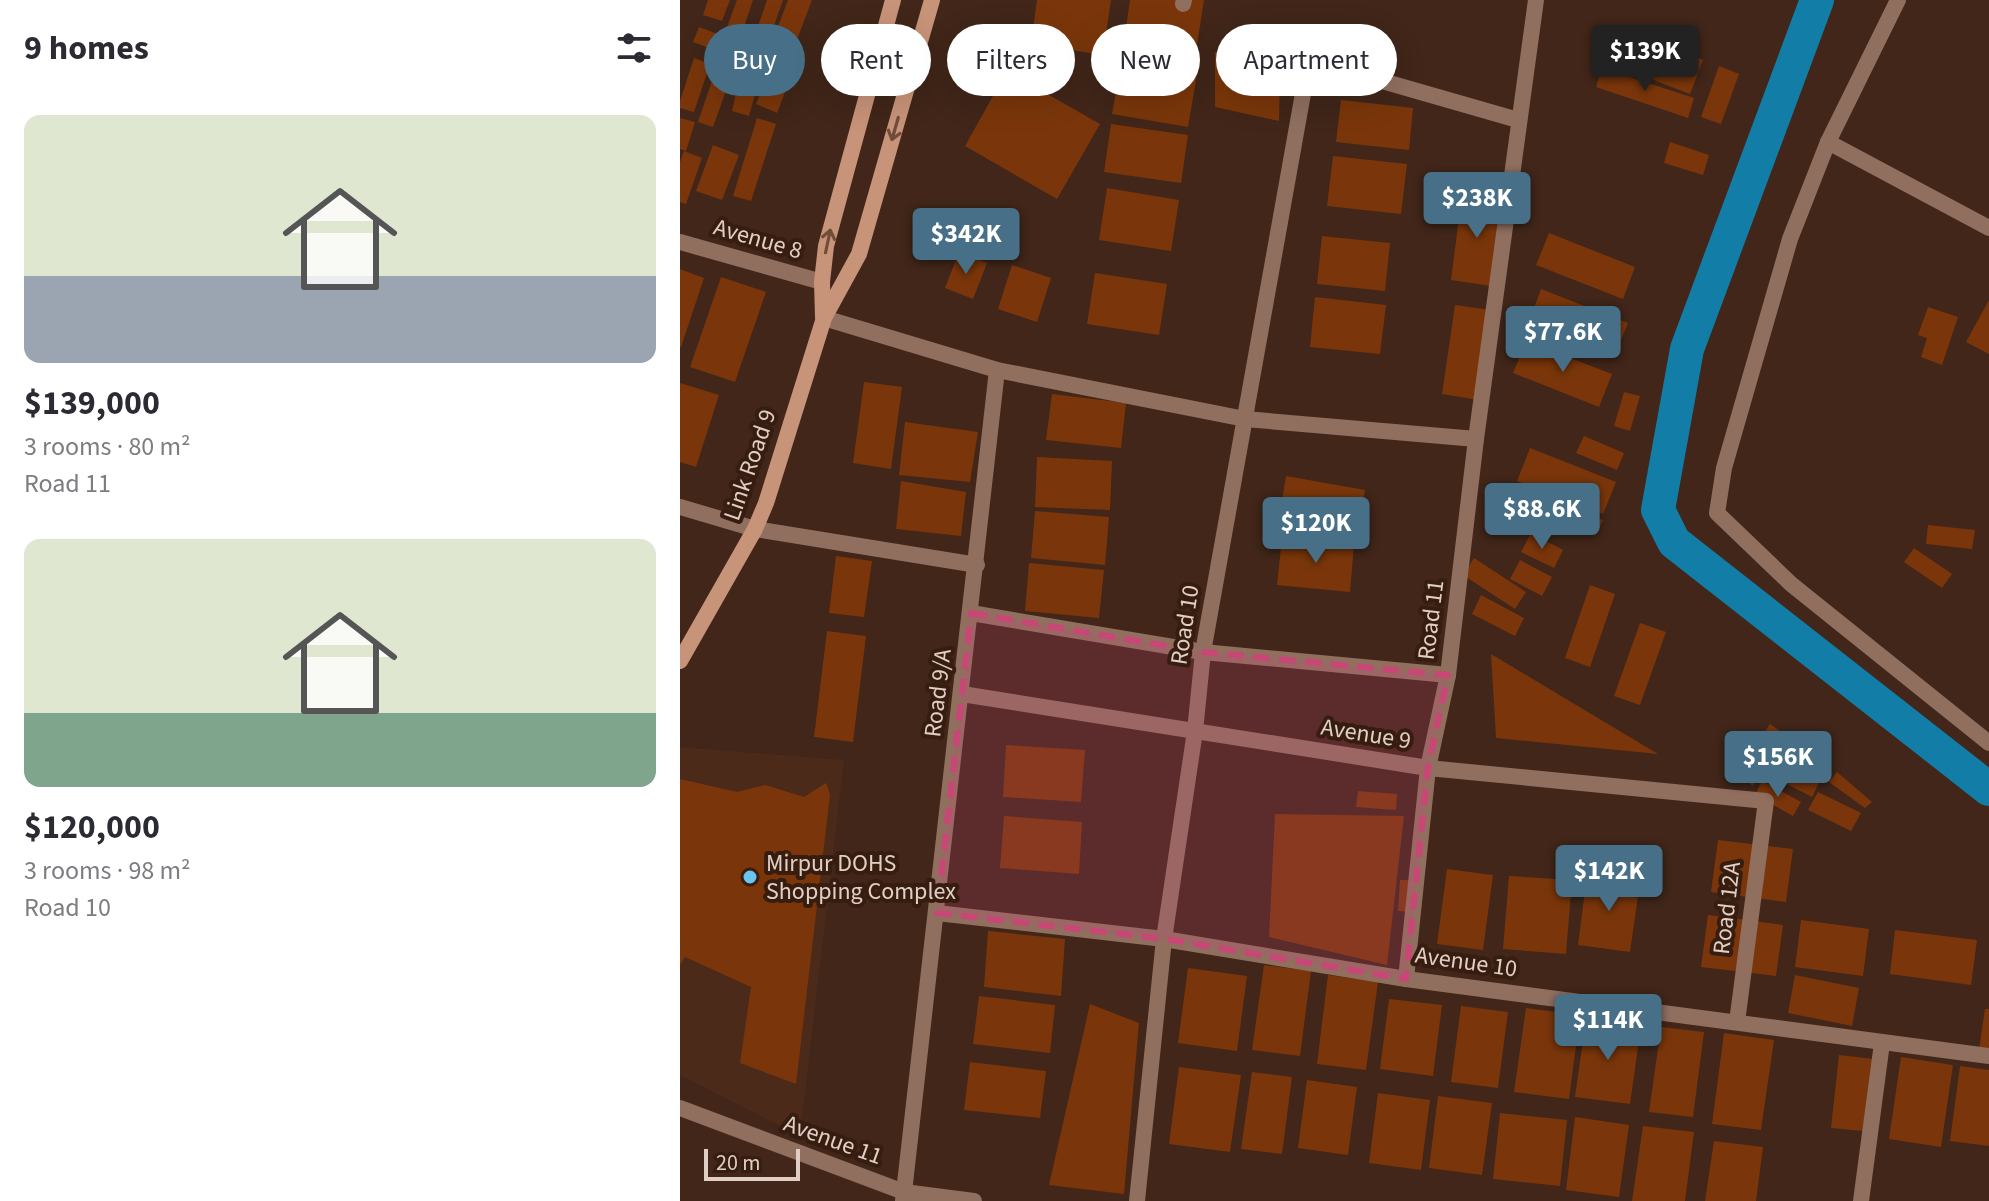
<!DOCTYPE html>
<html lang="en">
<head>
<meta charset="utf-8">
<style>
  :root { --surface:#fff; --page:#f2f2f3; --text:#2b2b33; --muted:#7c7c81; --accent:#477088 }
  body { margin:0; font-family:"Source Sans 3",sans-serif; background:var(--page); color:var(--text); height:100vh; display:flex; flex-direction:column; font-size:30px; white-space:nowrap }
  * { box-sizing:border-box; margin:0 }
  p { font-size:26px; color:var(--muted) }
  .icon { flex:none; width:44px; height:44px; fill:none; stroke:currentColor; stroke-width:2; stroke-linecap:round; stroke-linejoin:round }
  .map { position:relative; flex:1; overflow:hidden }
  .details { display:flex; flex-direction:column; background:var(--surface); width:680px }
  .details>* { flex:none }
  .hud { position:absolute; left:24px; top:24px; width:760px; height:72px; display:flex; gap:16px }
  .scale { position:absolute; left:24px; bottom:20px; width:96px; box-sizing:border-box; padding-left:8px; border:4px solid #e1cfc6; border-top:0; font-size:22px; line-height:28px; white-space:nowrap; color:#e1cfc6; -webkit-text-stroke:6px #371d0f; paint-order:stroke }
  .price { position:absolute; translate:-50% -68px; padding:0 18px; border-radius:8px; background:var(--accent); color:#fff; font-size:26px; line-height:52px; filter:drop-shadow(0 2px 4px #0008) }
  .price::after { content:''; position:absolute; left:50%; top:48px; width:24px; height:18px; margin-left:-12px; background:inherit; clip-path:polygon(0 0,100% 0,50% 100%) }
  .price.active { background:#222; color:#fff }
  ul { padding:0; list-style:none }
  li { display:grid; align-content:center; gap:16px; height:424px; padding:0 24px }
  li span { display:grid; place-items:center; height:248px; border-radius:16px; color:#555 }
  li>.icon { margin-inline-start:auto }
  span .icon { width:144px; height:144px; fill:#fffc; stroke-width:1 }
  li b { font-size:34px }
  h2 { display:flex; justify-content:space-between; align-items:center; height:96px; padding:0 24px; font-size:34px }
  .tag { padding:0 28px; border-radius:36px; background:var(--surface); box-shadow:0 8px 32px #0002; font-size:28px; line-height:72px }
  .tag.active { background:var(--accent); color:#fff }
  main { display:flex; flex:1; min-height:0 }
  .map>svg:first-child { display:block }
  .built { fill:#4c2a19 }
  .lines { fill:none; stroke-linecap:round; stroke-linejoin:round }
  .canal { stroke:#127da7; stroke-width:34 }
  .building { fill:#7a360a }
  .street { stroke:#906f5f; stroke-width:16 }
  .secondary { stroke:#c79379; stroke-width:16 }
  .oneway { stroke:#714c39 }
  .marked { fill:#ca4676; fill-opacity:0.2; stroke:#ca4676; stroke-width:6; stroke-dasharray:16 10; stroke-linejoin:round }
  .poi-dot { fill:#69c4f0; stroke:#371d0f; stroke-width:3 }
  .labels { text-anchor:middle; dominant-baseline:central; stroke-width:8; stroke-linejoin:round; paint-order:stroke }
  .street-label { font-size:24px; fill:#e1cfc6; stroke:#371d0f }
  .poi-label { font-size:24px; fill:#e1cfc6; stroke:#371d0f; text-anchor:start }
</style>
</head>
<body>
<main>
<section class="details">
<h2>9 homes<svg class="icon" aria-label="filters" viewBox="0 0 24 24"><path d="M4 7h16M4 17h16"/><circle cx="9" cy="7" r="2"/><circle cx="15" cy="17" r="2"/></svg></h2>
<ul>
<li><span style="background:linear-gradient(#dfe7d0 65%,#9aa5b1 0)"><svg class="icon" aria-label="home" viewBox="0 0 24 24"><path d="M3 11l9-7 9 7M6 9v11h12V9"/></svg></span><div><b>$139,000</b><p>3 rooms · 80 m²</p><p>Road 11</p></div></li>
<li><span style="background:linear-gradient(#dfe7d0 70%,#7fa58c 0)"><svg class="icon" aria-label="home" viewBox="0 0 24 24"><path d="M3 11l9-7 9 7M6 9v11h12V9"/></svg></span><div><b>$120,000</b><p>3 rooms · 98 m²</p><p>Road 10</p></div></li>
</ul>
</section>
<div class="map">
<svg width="1309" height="1201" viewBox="0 0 1309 1201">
  <rect width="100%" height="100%" fill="#412619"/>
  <polygon class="built" points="0,747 164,760 120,1136 0,1075"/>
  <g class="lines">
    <polyline class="canal" points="1137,0 1007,349 978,510 994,542 1309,789"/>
  </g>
  <g class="building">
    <polygon points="28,0 50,0 42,21 23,15"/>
    <polygon points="57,0 73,0 62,33 47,27"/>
    <polygon points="87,0 103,0 89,40 74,38"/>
    <polygon points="108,0 132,0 116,42 95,34"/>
    <polygon points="357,0 431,0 423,55 351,44"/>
    <polygon points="450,0 524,0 516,51 444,41"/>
    <polygon points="19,27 59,42 54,57 13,42"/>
    <polygon points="939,27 1023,60 1010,94 926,62"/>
    <polygon points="67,45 87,51 69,116 52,111"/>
    <polygon points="535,52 600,65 599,121 535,107"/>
    <polygon points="97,53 117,61 97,113 76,104"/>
    <polygon points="443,54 518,68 508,127 432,114"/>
    <polygon points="14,58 30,64 14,112 0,108 0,101"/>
    <polygon points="38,63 54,68 33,127 18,122"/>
    <polygon points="1039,66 1059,74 1041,124 1021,117"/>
    <polygon points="922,68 1014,98 1008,118 916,87"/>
    <polygon points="327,71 420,124 377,199 285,146"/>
    <polygon points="661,100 733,108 729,150 656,142"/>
    <polygon points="0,118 15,122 6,151 0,149"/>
    <polygon points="77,118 96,124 71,201 53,196"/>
    <polygon points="431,124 508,135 501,183 424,172"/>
    <polygon points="990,142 1029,155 1023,175 984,163"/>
    <polygon points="33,145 59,155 42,200 16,191"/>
    <polygon points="4,151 22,158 6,204 0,202 0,162"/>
    <polygon points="653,156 727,164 721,214 647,206"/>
    <polygon points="427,188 499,200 491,251 419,240"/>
    <polygon points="782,194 823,200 811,286 771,280"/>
    <polygon points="869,233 955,267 943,299 856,265"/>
    <polygon points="642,236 710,243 705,291 637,284"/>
    <polygon points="279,252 307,263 293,299 265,288"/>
    <polygon points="332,265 371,278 357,322 318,309"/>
    <polygon points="0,269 24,278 1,347 0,347"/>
    <polygon points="415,273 487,284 479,335 407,324"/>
    <polygon points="41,277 86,292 55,382 10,367"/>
    <polygon points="861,289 948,323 935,355 849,322"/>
    <polygon points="635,297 706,305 700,354 630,347"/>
    <polygon points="1309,300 1309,354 1286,342"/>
    <polygon points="775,305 811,310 799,400 762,394"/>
    <polygon points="1248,307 1278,317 1262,365 1241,357 1247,338 1238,335"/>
    <polygon points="846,341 932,374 919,407 833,373"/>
    <polygon points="184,382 222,387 211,469 173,463"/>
    <polygon points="0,383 39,395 16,467 0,462"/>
    <polygon points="944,392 960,396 950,431 934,426"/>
    <polygon points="372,394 446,403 441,448 366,440"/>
    <polygon points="225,422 298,432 290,482 219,475"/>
    <polygon points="904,436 944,453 937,470 896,453"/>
    <polygon points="850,448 936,482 923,514 837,481"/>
    <polygon points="357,457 432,461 430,510 355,507"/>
    <polygon points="606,476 685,490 677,538 598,525"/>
    <polygon points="221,481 286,492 281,536 216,529"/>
    <polygon points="832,499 875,521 866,539 823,517"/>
    <polygon points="881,500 923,520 916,535 874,515"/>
    <polygon points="355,511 429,517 425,565 351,558"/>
    <polygon points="1248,525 1295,530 1292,549 1246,544"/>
    <polygon points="851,533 883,550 874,568 841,552"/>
    <polygon points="602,538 674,545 670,592 597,585"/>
    <polygon points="1234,548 1272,574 1262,588 1224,562"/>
    <polygon points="156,556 192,561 184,617 149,613"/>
    <polygon points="794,558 846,592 835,609 783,575"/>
    <polygon points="840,560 872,577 862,596 830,579"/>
    <polygon points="349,563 424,570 419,618 345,611"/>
    <polygon points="910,585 935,594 910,667 885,658"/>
    <polygon points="801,595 844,618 835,636 792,614"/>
    <polygon points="960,623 986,632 960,705 934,696"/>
    <polygon points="147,631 186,636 173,742 134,737"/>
    <polygon points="811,654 978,754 816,738"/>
    <polygon points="1090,724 1107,736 1073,786 1056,774"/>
    <polygon points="1110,737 1148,762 1142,771 1103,747"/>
    <polygon points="326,745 405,750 401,802 323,797"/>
    <polygon points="1098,757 1141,779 1132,797 1089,775"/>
    <polygon points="1157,772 1192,802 1185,808 1149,782"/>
    <polygon points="0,779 57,792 85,785 124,797 146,783 150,795 116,1084 60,1063 71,987 5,957 0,965"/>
    <polygon points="1082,781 1121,802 1113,816 1075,795"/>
    <polygon points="678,791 717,794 716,810 676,807"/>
    <polygon points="1138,792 1181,813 1171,831 1128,810"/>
    <polygon points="595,814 724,816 707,965 589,937"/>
    <polygon points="324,816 402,822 399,874 320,868"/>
    <polygon points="1038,840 1113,849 1106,902 1031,892"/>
    <polygon points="767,869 813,875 803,950 757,944"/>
    <polygon points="907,875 960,882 950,952 898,945"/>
    <polygon points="829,876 892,880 886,954 823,949"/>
    <polygon points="720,880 732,880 729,912 718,911"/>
    <polygon points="1028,915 1103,925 1096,976 1021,967"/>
    <polygon points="1121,920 1189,929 1183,976 1115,967"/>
    <polygon points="1215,930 1297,940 1291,985 1210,974"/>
    <polygon points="308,931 385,939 381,996 304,987"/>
    <polygon points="584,965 631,971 620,1056 572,1050"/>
    <polygon points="508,968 567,976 557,1051 498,1043"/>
    <polygon points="648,975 698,982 686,1070 637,1064"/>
    <polygon points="1115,975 1179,988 1172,1026 1108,1013"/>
    <polygon points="299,996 375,1005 370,1053 293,1044"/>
    <polygon points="709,999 762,1005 753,1076 700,1069"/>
    <polygon points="410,1004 459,1023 444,1194 369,1185"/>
    <polygon points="781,1006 828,1012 818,1088 771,1082"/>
    <polygon points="846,1008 900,1015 889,1099 834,1092"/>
    <polygon points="1305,1009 1309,1009 1309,1050 1299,1049"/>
    <polygon points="906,1019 961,1026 950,1104 895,1097"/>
    <polygon points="981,1027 1024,1032 1013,1117 969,1112"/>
    <polygon points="1044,1033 1094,1040 1081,1130 1032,1124"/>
    <polygon points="1159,1055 1203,1060 1194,1132 1151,1128"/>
    <polygon points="1221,1057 1273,1065 1261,1147 1209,1139"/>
    <polygon points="290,1062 366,1071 360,1118 284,1110"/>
    <polygon points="1280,1066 1309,1070 1309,1146 1270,1141"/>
    <polygon points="499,1067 561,1075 550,1152 489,1144"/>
    <polygon points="572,1072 612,1077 602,1154 561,1149"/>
    <polygon points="627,1080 677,1087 668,1155 618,1148"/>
    <polygon points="698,1093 750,1100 741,1170 689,1163"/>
    <polygon points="758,1096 812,1103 802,1175 749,1168"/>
    <polygon points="820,1113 887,1120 880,1186 813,1179"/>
    <polygon points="895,1117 949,1125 939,1197 886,1190"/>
    <polygon points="963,1126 1014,1132 1005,1201 952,1201"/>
    <polygon points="1034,1141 1083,1147 1076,1201 1025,1201"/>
  </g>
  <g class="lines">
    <g class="street">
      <polyline points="1218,0 1148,142 1110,239 1044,468 1037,513 1111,584 1309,743"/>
      <polyline points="503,4 504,0"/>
      <polyline points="1148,142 1309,228"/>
      <polyline points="0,242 142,282"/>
      <polyline points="144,318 317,370 223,1201"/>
      <polyline points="317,370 565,419 796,439"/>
      <polyline points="0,507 75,529 297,565"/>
      <polyline points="291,613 523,652 768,675"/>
      <polyline points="282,694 748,768 1086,801 1057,1022"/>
      <polyline points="257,913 484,939 726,979 1309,1056"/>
      <polyline points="726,979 748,768 768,675 796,439 856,0"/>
      <polyline points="0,1108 224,1192 294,1201"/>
      <polyline points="457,1201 484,939 515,731 523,652 629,60 838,120"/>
      <polyline points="1181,1201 1202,1043"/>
    </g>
    <g class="secondary">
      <polyline points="143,317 142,282 146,246 213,0"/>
      <polyline points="0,661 75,529 86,503 144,318 179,254 252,0"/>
    </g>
  </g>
  <defs><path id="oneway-shaft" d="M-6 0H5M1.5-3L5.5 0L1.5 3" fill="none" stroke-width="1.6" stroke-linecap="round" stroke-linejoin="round" transform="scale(2)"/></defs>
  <g class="oneway">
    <use href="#oneway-shaft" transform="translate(215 129) rotate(106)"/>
    <use href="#oneway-shaft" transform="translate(148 241) rotate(-78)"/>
  </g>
  <path class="marked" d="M291,613L523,652L768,675L748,768L726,979L484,939L257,913Z"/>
  <circle class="poi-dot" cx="70" cy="877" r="8"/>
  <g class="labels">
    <g class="street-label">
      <text transform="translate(78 239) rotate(16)">Avenue 8</text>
      <text transform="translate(70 465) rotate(-71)">Link Road 9</text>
      <text transform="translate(751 620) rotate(-83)">Road 11</text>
      <text transform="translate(505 625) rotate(-81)">Road 10</text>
      <text transform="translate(258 693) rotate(-83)">Road 9/A</text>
      <text transform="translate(686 734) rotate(9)">Avenue 9</text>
      <text transform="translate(1047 908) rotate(-83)">Road 12A</text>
      <text transform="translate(786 962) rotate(8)">Avenue 10</text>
      <text transform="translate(153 1140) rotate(20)">Avenue 11</text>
    </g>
    <g class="poi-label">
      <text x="86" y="863">Mirpur DOHS<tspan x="86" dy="28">Shopping Complex</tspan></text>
    </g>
  </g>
</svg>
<div class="scale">20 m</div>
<b class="price active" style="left:965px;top:93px">$139K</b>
<b class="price" style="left:797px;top:240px">$238K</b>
<b class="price" style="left:286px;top:276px">$342K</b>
<b class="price" style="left:883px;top:374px">$77.6K</b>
<b class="price" style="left:862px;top:551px">$88.6K</b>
<b class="price" style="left:636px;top:565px">$120K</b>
<b class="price" style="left:1098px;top:799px">$156K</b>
<b class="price" style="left:929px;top:913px">$142K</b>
<b class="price" style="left:928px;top:1062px">$114K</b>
<div class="hud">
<a class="tag active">Buy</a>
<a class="tag">Rent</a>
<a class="tag">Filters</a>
<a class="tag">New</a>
<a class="tag">Apartment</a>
</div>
</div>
</main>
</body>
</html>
